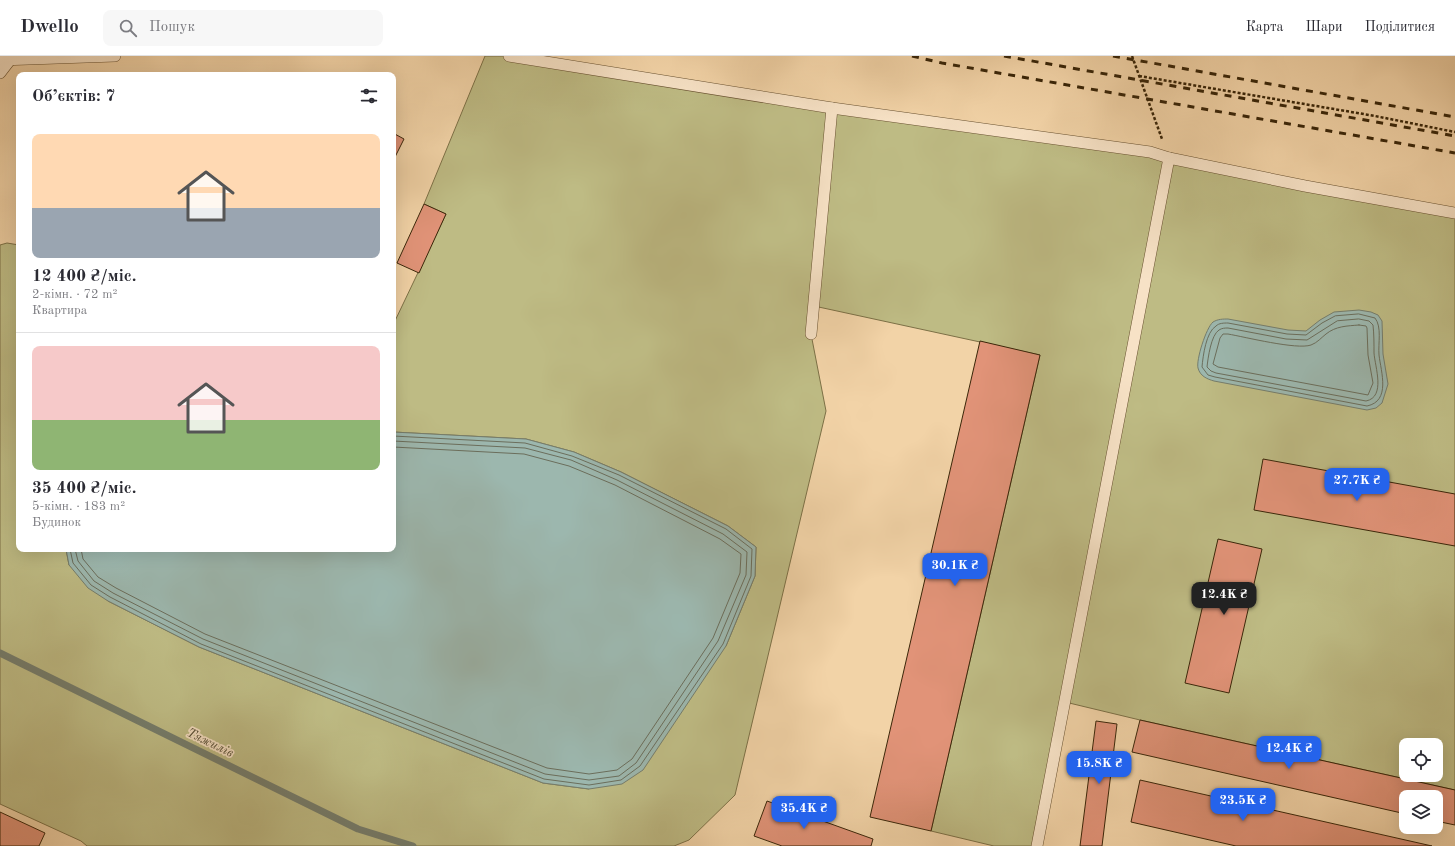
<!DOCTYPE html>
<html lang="uk">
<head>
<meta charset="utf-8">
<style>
  :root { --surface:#fff; --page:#f7f7f7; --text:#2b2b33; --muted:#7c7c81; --line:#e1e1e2; --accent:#2563eb }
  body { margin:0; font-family:"Old Standard TT",serif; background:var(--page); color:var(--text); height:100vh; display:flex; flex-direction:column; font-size:15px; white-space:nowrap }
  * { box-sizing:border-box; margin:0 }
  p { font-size:13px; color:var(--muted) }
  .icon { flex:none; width:22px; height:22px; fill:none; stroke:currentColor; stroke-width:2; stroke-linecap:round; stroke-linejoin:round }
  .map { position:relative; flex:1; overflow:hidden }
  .panel { position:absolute; left:16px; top:16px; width:380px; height:480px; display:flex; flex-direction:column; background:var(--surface); border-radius:8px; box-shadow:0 4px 16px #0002 }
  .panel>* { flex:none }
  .fabs { position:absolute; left:1399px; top:682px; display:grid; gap:8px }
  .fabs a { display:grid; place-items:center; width:44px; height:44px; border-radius:8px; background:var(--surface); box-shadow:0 4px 16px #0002; font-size:20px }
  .price { position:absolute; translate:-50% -34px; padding:0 9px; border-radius:8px; background:var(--accent); color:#fff; font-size:13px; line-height:26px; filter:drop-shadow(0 1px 2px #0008) }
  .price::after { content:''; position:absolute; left:50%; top:24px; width:12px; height:9px; margin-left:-6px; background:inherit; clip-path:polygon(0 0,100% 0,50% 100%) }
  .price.selected { background:#222; color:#fff }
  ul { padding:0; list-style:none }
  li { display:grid; align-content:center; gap:8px; height:212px; padding:0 16px }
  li+li { border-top:1px solid var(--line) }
  li span { display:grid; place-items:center; height:124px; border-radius:8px; color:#555 }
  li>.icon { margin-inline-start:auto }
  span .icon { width:72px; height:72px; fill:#fffc; stroke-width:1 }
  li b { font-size:17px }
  h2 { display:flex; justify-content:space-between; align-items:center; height:48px; padding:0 16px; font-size:17px }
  header { display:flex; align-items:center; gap:24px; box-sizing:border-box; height:56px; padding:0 20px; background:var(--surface); border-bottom:1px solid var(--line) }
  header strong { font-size:19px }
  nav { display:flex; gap:22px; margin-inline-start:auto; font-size:14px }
  .search { width:280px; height:36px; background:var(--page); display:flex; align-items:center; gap:10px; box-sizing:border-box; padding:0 14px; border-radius:8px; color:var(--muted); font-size:15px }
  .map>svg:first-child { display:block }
  .green { fill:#bebb84; stroke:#7c7046; fill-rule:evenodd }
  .water { fill:#9cb7ae; stroke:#757d6c }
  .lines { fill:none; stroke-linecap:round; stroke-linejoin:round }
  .shore { stroke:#6b6e5c; stroke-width:1 }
  .stream { stroke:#757d6c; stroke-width:7 }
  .building { fill:#e19378; stroke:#3a2609 }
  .lane-casing { stroke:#685130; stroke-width:12 }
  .path { stroke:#3a2609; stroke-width:2.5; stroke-dasharray:3 2; stroke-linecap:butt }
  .lane { stroke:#f7e2c6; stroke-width:11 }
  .rail { stroke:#3a2609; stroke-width:3; stroke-dasharray:7 7; stroke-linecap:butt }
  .labels { text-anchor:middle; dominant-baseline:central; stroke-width:3.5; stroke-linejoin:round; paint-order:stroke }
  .water-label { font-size:13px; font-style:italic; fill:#524a32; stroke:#f7e2c6 }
</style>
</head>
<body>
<header>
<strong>Dwello</strong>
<div class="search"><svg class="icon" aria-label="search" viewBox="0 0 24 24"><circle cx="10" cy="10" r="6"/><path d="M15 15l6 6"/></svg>Пошук</div>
<nav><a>Карта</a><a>Шари</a><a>Поділитися</a></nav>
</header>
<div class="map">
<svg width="1455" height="790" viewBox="0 0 1455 790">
  <rect width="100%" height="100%" fill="#f2d3a7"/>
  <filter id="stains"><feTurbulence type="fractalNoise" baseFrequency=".005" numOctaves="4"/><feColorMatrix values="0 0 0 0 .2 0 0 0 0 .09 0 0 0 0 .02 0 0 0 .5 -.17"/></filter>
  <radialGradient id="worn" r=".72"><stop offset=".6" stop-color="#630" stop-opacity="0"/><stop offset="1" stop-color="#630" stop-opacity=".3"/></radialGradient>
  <path class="green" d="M485,0H509L1150,96L1455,157V734L1140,664L1065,646L1037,790H994L931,775L1040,299L814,250L811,278L826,355L735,739L689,784L674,790H87L81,785L0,748V189L7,187L19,189V493H66L69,509L108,545L199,591L543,727L589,733L726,590L755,520L756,491L728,470L621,416L574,396L526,383L393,376V269L446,158L424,148ZM1406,689H1436V719H1406Z"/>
  <g class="water">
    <path d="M1359,254L1371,256L1378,259L1382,265L1383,298L1388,328L1382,347L1376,352L1367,354L1214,325C1207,323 1200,320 1198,312C1196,304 1206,272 1213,266C1218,263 1223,263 1228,263L1288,274L1306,275L1320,264L1334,256Z"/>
    <polygon points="393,376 526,383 574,396 621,416 728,470 756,491 755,520 726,590 643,714 622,728 589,733 543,727 199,591 108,545 88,532 69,509 66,493 393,493"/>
  </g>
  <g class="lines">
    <g class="shore">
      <path d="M1359,258L1375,262C1382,271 1378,287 1379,299C1381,316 1391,345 1367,350L1215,321L1208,319L1202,311C1203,300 1206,276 1216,270C1219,267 1224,267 1228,267L1287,278L1306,279L1322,267L1335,260Z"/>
      <path d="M1359,263L1369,265L1373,269C1374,278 1374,288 1374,297C1375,311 1386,341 1366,345L1216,317L1211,315L1207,311C1208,302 1211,279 1219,274C1222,272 1225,272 1228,272L1286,283L1307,284L1337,265Z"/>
      <path d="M1359,269L1366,270L1367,272L1368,299L1373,327L1368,339L1218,311L1213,308L1220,282L1223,278H1228C1245,281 1297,294 1311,289C1317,287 1322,281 1326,278C1336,270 1347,270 1359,269Z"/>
      <polyline points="70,493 73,507 91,529 110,541 201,588 544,723 589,729 621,724 640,710 723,588 751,520 752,493 726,473 619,419 572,400 525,387 393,380"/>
      <polyline points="75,493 78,505 94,525 113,537 203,583 545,718 589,724 619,720 636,707 718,585 746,519 747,496 723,478 617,424 571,404 525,392 393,385"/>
      <polyline points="81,493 83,503 98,521 116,532 205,578 547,712 589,718 617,714 632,703 713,582 740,517 741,498 720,483 615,429 569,410 524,398 393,391"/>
    </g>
    <polyline class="stream" points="0,597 358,773 413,790"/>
  </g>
  <g class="building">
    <polygon points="393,77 404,83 393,105"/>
    <polygon points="424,148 446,158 419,217 397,207"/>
    <polygon points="980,285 1040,299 931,775 870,761"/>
    <polygon points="1263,403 1455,438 1455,490 1254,454"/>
    <polygon points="1218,483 1262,493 1229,637 1185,627"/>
    <polygon points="1140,664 1455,734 1455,769 1436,765 1436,741 1406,741 1406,758 1132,696"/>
    <polygon points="1096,665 1117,668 1102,790 1080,790"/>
    <polygon points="1140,724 1432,790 1236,790 1131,766"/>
    <polygon points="767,745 873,783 871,790 782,790 754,780"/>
    <polygon points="0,756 45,777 39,790 0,790"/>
  </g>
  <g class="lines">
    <defs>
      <g id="lane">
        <polyline points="509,0 832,52 1150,96 1169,102"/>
        <polyline points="0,4 115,0"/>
        <polyline points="0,17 10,4"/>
        <polyline points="811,278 832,52"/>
        <polyline points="1037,790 1169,102 1305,130 1455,157"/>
      </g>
    </defs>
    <use href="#lane" class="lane-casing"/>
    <g class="path">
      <polyline points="1132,0 1162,83"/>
      <polyline points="1139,20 1375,60 1455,76"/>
    </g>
    <use href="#lane" class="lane"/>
    <g class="rail">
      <polyline points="912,0 942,7 1455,97"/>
      <polyline points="1004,0 1455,80"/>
      <polyline points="1113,0 1455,61"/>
    </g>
  </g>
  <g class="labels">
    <g class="water-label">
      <text transform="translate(210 687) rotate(26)">Тяжилів</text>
    </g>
  </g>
  <rect width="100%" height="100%" filter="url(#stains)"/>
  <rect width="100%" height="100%" fill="url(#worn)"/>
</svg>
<div class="fabs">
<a><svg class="icon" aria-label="locate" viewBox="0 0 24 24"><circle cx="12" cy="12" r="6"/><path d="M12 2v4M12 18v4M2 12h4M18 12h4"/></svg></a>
<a><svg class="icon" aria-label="layers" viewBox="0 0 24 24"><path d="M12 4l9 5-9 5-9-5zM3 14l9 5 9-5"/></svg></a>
</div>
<b class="price" style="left:1357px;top:446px">27.7K ₴</b>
<b class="price" style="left:955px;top:531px">30.1K ₴</b>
<b class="price selected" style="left:1224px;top:560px">12.4K ₴</b>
<b class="price" style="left:1289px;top:714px">12.4K ₴</b>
<b class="price" style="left:1099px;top:729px">15.8K ₴</b>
<b class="price" style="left:1243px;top:766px">23.5K ₴</b>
<b class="price" style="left:804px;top:774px">35.4K ₴</b>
<section class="panel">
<h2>Об’єктів: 7<svg class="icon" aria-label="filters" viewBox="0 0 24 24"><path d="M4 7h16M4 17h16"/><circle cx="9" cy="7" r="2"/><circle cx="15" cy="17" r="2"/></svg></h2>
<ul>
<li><span style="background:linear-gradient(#ffd9b3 60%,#9aa5b1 0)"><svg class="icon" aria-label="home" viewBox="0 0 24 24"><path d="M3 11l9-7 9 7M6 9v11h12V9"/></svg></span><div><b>12 400 ₴/міс.</b><p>2-кімн. · 72 m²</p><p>Квартира</p></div></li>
<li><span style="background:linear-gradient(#f6c9c9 60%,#8fb573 0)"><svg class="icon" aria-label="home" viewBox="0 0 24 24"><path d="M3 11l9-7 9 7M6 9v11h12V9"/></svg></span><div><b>35 400 ₴/міс.</b><p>5-кімн. · 183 m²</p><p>Будинок</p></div></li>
</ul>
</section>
</div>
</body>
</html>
